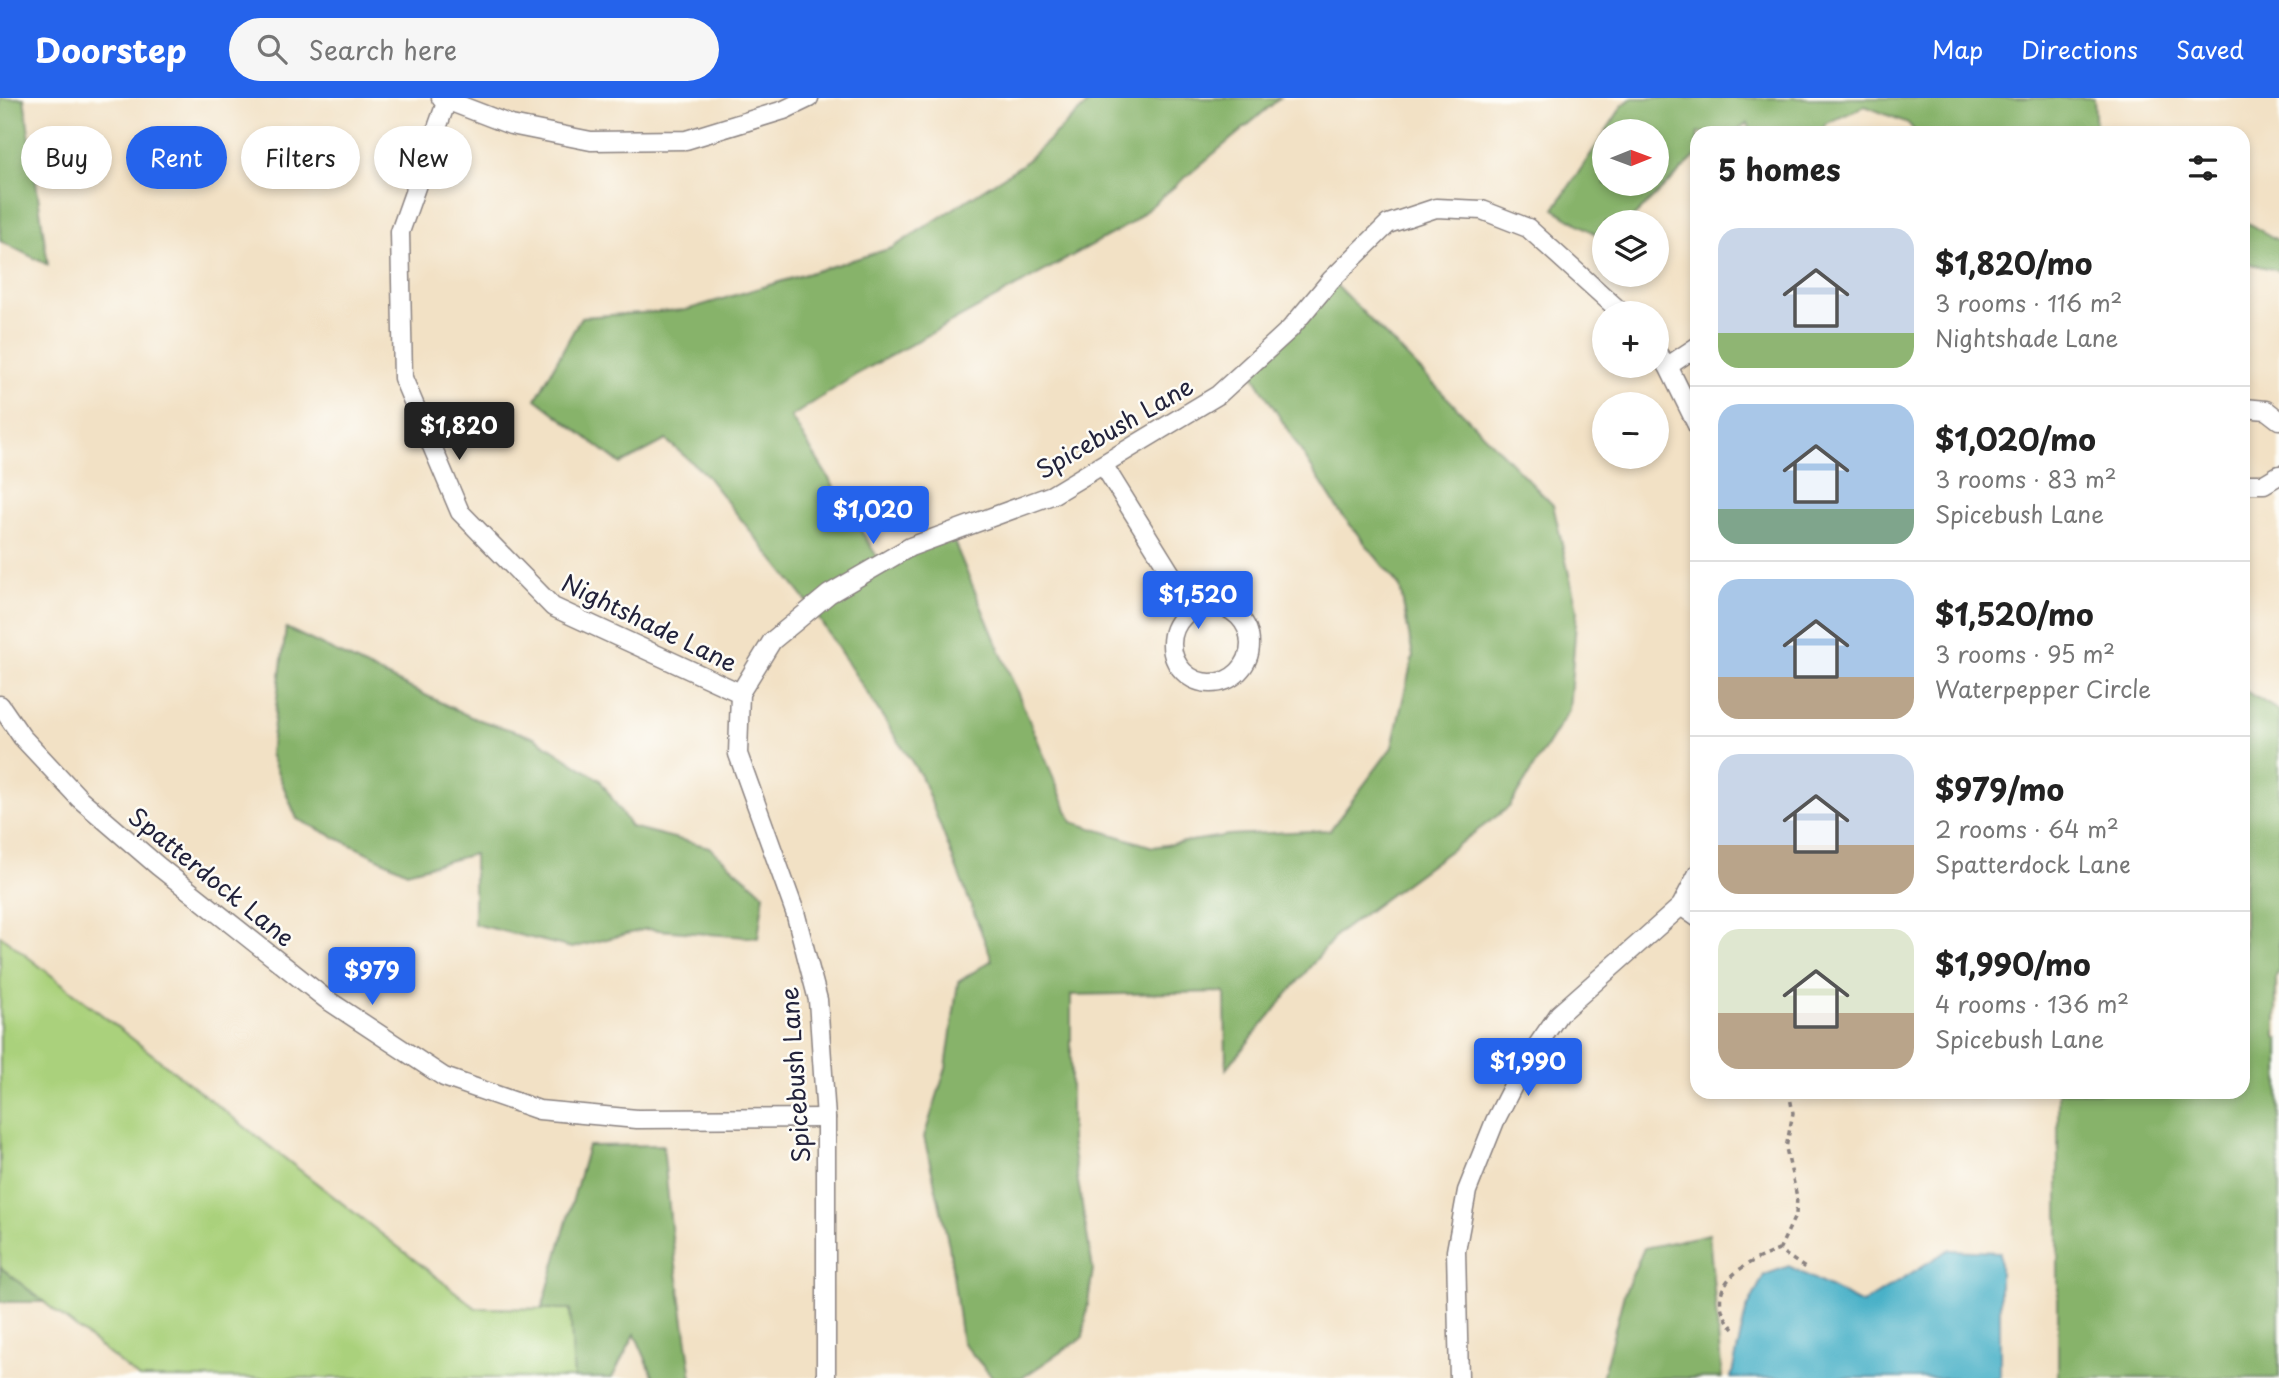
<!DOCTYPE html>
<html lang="en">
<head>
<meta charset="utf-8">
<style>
  :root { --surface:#fff; --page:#f6f6f6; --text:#222; --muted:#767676; --line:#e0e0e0; --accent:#2563eb }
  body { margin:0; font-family:"Playpen Sans",sans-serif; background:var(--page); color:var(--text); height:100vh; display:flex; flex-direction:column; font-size:26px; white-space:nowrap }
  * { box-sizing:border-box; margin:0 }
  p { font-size:23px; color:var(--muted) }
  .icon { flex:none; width:38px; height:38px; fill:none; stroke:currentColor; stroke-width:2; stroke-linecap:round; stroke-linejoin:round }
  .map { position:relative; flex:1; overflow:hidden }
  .sheet { position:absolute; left:1690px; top:28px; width:560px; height:973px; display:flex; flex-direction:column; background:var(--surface); border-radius:21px; box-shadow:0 4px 10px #0003 }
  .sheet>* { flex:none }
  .guide { position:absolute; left:21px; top:28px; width:665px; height:63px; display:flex; gap:14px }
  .needle { width:46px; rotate:89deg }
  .tools { position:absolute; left:1592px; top:21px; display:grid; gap:14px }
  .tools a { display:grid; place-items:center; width:77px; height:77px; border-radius:50%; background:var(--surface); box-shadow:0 4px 10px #0003; font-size:35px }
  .price { position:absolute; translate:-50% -60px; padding:0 16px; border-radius:7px; background:var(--accent); color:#fff; font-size:23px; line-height:46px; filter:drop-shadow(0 2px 4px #0008) }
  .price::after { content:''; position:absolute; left:50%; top:42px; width:21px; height:16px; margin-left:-10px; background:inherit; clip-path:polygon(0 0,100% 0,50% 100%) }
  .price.current { background:#222; color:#fff }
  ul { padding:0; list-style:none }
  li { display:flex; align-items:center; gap:21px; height:175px; padding:0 28px }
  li+li { border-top:2px solid var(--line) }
  li span { display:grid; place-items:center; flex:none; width:196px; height:140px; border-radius:21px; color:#555 }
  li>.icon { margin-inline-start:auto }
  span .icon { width:84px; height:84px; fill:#fffc; stroke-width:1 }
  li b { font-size:30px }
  h2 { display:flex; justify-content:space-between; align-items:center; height:84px; padding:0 28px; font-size:30px }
  .tag { padding:0 24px; border-radius:32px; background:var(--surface); box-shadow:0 4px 10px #0003; font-size:24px; line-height:63px }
  .tag.current { background:var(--accent); color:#fff }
  header { display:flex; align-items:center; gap:42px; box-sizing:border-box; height:98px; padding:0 35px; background:var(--accent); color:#fff }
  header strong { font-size:33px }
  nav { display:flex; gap:38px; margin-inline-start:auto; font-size:24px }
  .search { width:490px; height:63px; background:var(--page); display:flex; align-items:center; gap:18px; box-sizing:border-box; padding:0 24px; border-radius:38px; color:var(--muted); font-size:26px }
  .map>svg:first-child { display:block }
  .green { fill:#aad17b; stroke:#667a5b; stroke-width:2 }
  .forest { fill:#87b36b; stroke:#546a53; stroke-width:2 }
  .water { fill:#49b1c8; stroke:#366a82; stroke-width:2 }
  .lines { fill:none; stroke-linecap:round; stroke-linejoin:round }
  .minor-casing { stroke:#8a8280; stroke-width:21 }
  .path { stroke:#8a8280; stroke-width:3.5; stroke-dasharray:5 5; stroke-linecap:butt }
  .minor { stroke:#fff; stroke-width:18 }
  .labels { text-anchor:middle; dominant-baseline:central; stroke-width:5; stroke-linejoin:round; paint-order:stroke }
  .street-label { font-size:24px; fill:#22223b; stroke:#fdfcf7 }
</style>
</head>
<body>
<header>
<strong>Doorstep</strong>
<div class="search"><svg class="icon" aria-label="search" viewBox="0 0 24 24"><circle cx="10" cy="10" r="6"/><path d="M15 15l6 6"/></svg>Search here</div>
<nav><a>Map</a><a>Directions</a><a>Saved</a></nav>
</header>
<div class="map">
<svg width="2279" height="1280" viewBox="0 0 2279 1280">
  <rect width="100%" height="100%" fill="#fdfcf7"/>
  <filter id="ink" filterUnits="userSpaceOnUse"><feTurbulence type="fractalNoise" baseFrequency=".0143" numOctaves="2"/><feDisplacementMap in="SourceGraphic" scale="14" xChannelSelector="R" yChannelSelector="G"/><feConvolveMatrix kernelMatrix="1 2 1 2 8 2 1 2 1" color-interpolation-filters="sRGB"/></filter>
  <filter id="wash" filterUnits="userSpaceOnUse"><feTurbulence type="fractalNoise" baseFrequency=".00686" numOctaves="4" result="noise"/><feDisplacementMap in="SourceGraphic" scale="28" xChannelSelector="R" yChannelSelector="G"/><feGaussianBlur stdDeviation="1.57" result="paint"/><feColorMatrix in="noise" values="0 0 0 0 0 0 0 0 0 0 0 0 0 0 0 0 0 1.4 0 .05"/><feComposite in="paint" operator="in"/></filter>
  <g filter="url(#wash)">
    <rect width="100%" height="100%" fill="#f2e1c5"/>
    <polygon class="green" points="0,837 476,1210 571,1211 574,1280 139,1280 0,1169"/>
    <g class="forest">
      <polygon points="0,0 24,0 48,167 0,143"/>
      <polygon points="1094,0 1280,0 1130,126 857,276 791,319 881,465 950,434 1072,724 1153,749 1229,737 1330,732 1392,649 1413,558 1400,489 1339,413 1248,269 1331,182 1553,407 1577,511 1569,612 1509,709 1337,836 1226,971 1225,894 1071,897 1071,1043 1093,1171 1083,1239 1022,1280 993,1280 962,1244 949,1147 924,1039 946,970 958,884 992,862 921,678 812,510 704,375 666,342 621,366 536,301 581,219 686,212 892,150 1023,66"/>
      <polygon points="1632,0 2094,0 2096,35 1916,35 1908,25 1865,8 1825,26 1824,35 1751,35 1748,25 1732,35 1698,35 1697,57 1628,124 1605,124 1605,142 1554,111 1605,35 1605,86 1657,86 1657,33 1606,33 1623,7"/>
      <polygon points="2244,123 2279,143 2279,173 2244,164"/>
      <polygon points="286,530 473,620 534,639 600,682 631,729 709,749 764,796 758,840 646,831 572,850 474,826 474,756 407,774 297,721 270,656"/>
      <polygon points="2244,592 2279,613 2279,874 2276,878 2276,939 2279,941 2279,1280 2058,1280 2058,994 2244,994"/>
      <polygon points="663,1047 672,1139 692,1280 654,1280 635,1236 612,1280 574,1280 570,1211 542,1211 588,1048"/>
      <polygon points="1709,1136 1722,1280 1602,1280 1624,1196 1644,1150"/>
      <polygon points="0,1169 44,1204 0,1204"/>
    </g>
    <polygon class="water" points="1948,1152 2000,1154 2000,1280 1731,1280 1746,1213 1764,1177 1789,1168 1862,1206"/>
  </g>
  <g filter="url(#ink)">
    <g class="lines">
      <defs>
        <g id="minor">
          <polyline points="441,0 511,27 591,43 686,42 784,12 809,0"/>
          <polyline points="447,2 400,134 403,280 460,414 553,509 740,595"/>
          <polyline points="1657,255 1668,268 1698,329"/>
          <polyline points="1668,268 1698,248"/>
          <polyline points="2244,310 2266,312 2279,322"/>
          <polyline points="1104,368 1193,511"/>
          <polyline points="2244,386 2264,386 2279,377"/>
          <circle cx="1211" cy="546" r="39"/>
          <polyline points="0,607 22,639 80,701 158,768 326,901 444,979 539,1012 637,1021 826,1020"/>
          <polyline points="1681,808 1698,820"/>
          <polyline points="826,1280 826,1020 818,902 795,814 738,656 740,595 772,543 829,496 910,449 1052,397 1218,297 1290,231 1331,182 1388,126 1436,110 1482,112 1528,130 1622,215"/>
          <polyline points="1459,1280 1456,1153 1467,1093 1495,1023 1523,968 1559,916 1681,808 1698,775"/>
        </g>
      </defs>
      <use href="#minor" class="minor-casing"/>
      <g class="path">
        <polyline points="1779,1152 1796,1116 1797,1099 1786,1050 1793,1015 1789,994"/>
        <path d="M1734,1231C1697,1190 1744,1164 1779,1152L1808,1172"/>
      </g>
      <use href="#minor" class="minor"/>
    </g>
  </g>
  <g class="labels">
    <g class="street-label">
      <text transform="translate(1114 329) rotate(-30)">Spicebush Lane</text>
      <text transform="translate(650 524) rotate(26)">Nightshade Lane</text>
      <text transform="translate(212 778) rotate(39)">Spatterdock Lane</text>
      <text transform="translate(794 977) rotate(-94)">Spicebush Lane</text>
    </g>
  </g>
</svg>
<div class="tools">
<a><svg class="needle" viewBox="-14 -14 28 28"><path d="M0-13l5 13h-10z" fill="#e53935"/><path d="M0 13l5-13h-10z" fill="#767676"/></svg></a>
<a><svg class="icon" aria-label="layers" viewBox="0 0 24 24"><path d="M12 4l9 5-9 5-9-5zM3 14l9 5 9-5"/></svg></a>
<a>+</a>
<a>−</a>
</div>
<b class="price current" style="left:459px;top:364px">$1,820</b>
<b class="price" style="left:873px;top:448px">$1,020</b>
<b class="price" style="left:1198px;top:533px">$1,520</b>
<b class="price" style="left:372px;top:909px">$979</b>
<b class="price" style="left:1528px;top:1000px">$1,990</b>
<div class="guide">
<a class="tag">Buy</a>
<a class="tag current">Rent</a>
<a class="tag">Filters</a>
<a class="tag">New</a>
</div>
<section class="sheet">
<h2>5 homes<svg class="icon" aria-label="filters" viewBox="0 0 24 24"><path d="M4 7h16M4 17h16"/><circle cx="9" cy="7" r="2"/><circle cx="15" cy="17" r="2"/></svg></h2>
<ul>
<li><span style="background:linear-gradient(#c9d6e8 75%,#8fb573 0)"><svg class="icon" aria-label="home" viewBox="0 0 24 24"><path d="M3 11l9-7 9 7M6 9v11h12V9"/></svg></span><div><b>$1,820/mo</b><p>3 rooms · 116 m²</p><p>Nightshade Lane</p></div></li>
<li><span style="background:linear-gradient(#a9c7e8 75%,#7fa58c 0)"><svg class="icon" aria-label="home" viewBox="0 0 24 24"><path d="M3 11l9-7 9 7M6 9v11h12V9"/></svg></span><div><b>$1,020/mo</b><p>3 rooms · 83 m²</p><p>Spicebush Lane</p></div></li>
<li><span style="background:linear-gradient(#a9c7e8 70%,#b9a48a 0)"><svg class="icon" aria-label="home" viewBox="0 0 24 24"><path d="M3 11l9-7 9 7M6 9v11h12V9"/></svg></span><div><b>$1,520/mo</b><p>3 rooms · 95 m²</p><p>Waterpepper Circle</p></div></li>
<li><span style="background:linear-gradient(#c9d6e8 65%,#b9a48a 0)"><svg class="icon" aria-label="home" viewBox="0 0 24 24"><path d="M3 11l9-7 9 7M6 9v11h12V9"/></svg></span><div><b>$979/mo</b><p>2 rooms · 64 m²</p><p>Spatterdock Lane</p></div></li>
<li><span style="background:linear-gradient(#dfe7d0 60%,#b9a48a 0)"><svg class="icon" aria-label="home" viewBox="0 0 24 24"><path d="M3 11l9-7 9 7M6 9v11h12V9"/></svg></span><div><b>$1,990/mo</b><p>4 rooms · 136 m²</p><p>Spicebush Lane</p></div></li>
</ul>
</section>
</div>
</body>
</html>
